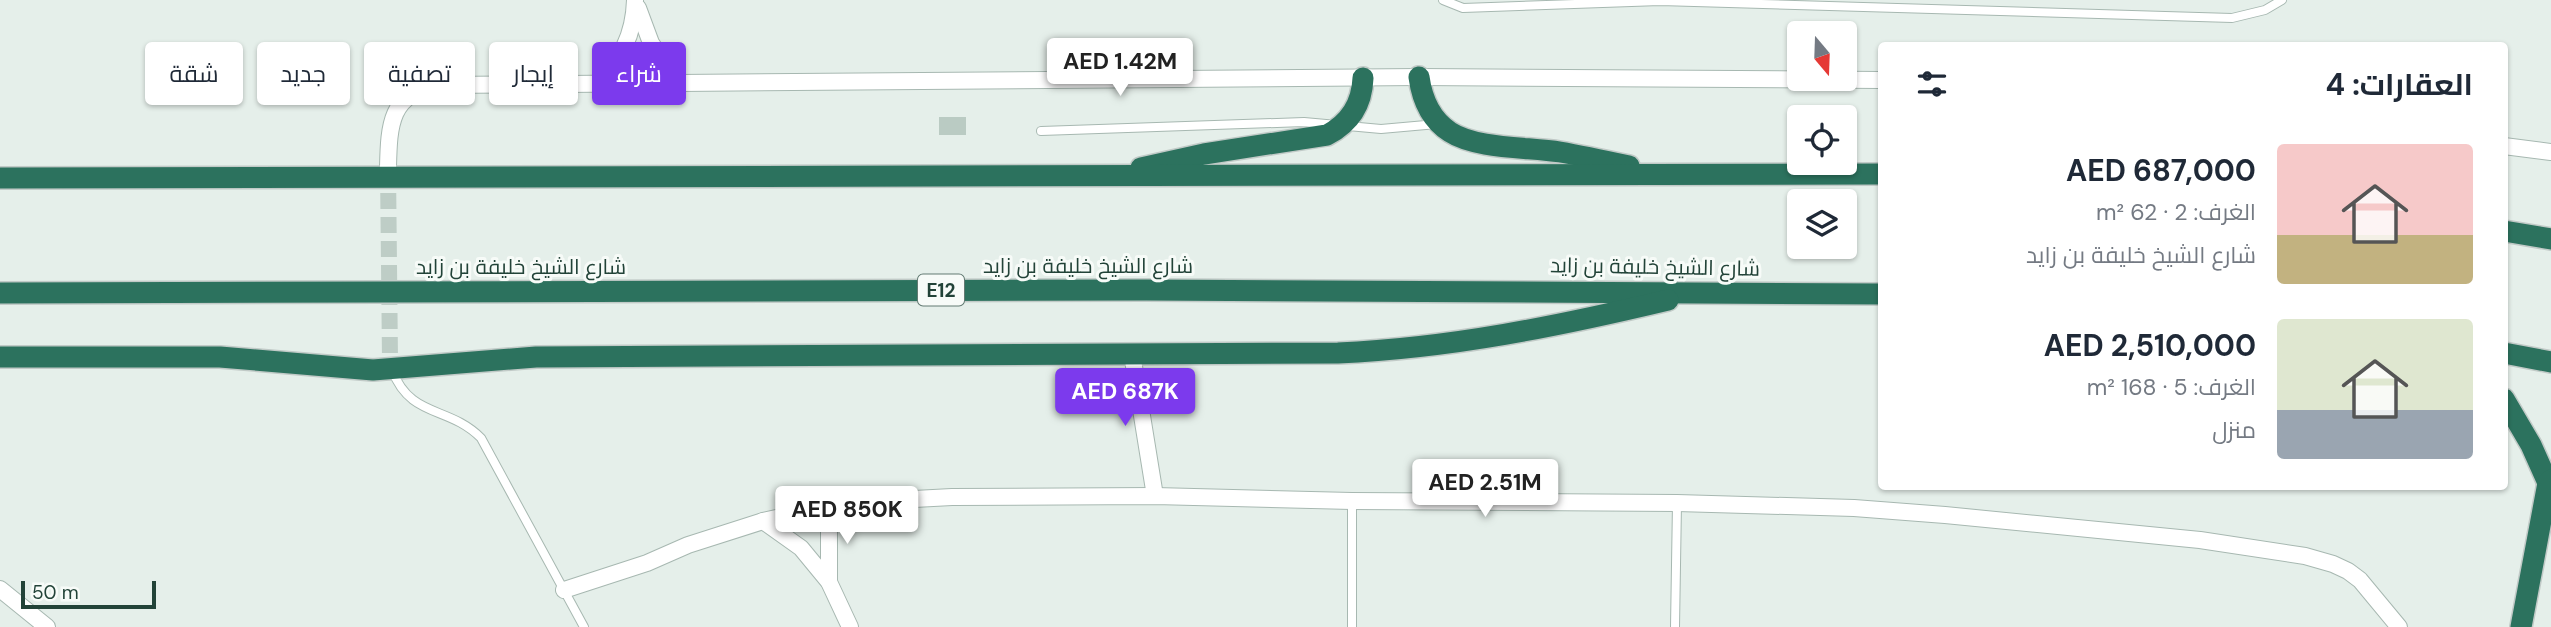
<!DOCTYPE html>
<html lang="ar">
<head>
<meta charset="utf-8">
<style>
  :root { --surface:#fff; --page:#f2f2f3; --text:#1f2937; --muted:#747a83; --accent:#7c3aed }
  body { margin:0; font-family:"DM Sans",Cairo,sans-serif; background:var(--page); color:var(--text); direction:rtl; height:100vh; display:flex; flex-direction:column; font-size:26px; white-space:nowrap }
  * { box-sizing:border-box; margin:0 }
  p { font-size:23px; color:var(--muted) }
  .icon { flex:none; width:38px; height:38px; fill:none; stroke:currentColor; stroke-width:2; stroke-linecap:round; stroke-linejoin:round }
  .map { position:relative; flex:1; overflow:hidden; direction:ltr }
  .details { position:absolute; left:1878px; top:42px; width:630px; height:448px; display:flex; flex-direction:column; background:var(--surface); border-radius:7px; box-shadow:0 2px 5px #0004; direction:rtl }
  .details>* { flex:none }
  .guide { position:absolute; left:21px; top:42px; width:665px; height:63px; direction:rtl; display:flex; gap:14px }
  .needle { width:46px; rotate:161deg }
  .tools { position:absolute; left:1787px; top:21px; display:grid; gap:14px }
  .tools a { display:grid; place-items:center; width:70px; height:70px; border-radius:7px; background:var(--surface); box-shadow:0 2px 5px #0004; font-size:35px }
  .scale { position:absolute; left:21px; bottom:18px; width:135px; box-sizing:border-box; padding-left:7px; border:4px solid #224338; border-top:0; font-size:19px; line-height:24px; white-space:nowrap; color:#224338; -webkit-text-stroke:5px #f7fbf8; paint-order:stroke }
  .price { position:absolute; translate:-50% -60px; padding:0 16px; border-radius:7px; background:#fff; color:#222; font-size:23px; line-height:46px; filter:drop-shadow(0 2px 4px #0008) }
  .price::after { content:''; position:absolute; left:50%; top:42px; width:21px; height:16px; margin-left:-10px; background:inherit; clip-path:polygon(0 0,100% 0,50% 100%) }
  .price.active { background:var(--accent); color:#fff }
  ul { padding:0; list-style:none }
  li { display:flex; align-items:center; gap:21px; height:175px; padding:0 35px }
  li span { display:grid; place-items:center; flex:none; width:196px; height:140px; border-radius:7px; color:#555 }
  li>.icon { margin-inline-start:auto }
  span .icon { width:84px; height:84px; fill:#fffc; stroke-width:1 }
  li b { font-size:30px }
  h2 { display:flex; justify-content:space-between; align-items:center; height:84px; padding:0 35px; font-size:30px }
  .chip { padding:0 24px; border-radius:7px; background:var(--surface); box-shadow:0 2px 5px #0004; font-size:24px; line-height:63px }
  .chip.active { background:var(--accent); color:#fff }
  .map>svg:first-child { display:block }
  .building { fill:#bacbc3 }
  .lines { fill:none; stroke-linecap:round; stroke-linejoin:round }
  .street-tunnel { stroke:#becdc6; stroke-width:16; stroke-dasharray:16 8; stroke-linecap:butt }
  .lane-casing { stroke:#a7b8b1; stroke-width:10 }
  .street-casing { stroke:#a7b8b1; stroke-width:18 }
  .highway-casing { stroke:#c1cac7; stroke-width:24 }
  .lane { stroke:#fff; stroke-width:8 }
  .street { stroke:#fff; stroke-width:16 }
  .highway { stroke:#2c725e; stroke-width:21 }
  .labels { text-anchor:middle; dominant-baseline:central; stroke-width:6; stroke-linejoin:round; paint-order:stroke }
  .shield { fill:#f7fbf8; stroke:#627a72; stroke-width:2 }
  .shield-label { font-size:19px; font-weight:bold; fill:#224338 }
  .street-label { font-size:21px; fill:#224338; stroke:#f7fbf8 }
</style>
</head>
<body>
<div class="map">
<svg width="2551" height="627" viewBox="0 0 2551 627">
  <rect width="100%" height="100%" fill="#e5efea"/>
  <rect class="building" x="939" y="117" width="27" height="18"/>
  <g class="lines">
    <polyline class="street-tunnel" points="388,169 390,360"/>
    <defs>
      <g id="lane">
        <polyline points="1443,0 1463,8 1660,1 2232,18 2265,10 2282,0"/>
        <polyline points="1041,131 1304,122 1381,129 1437,124"/>
        <path d="M392,370C411,419 448,405 481,438L584,627"/>
        <polyline points="1352,627 1352,501"/>
        <polyline points="1675,627 1677,503"/>
      </g>
      <g id="street">
        <polyline points="638,8 651,43 677,82"/>
        <path d="M596,84C621,60 634,35 635,0"/>
        <polyline points="2504,146 2551,152"/>
        <path d="M388,167C389,125 390,93 438,85L1419,77L1881,80"/>
        <polyline points="1132,354 1155,496"/>
        <polyline points="763,521 801,548 829,582 850,627"/>
        <polyline points="829,582 829,520 835,505"/>
        <polyline points="0,589 47,627"/>
        <polyline points="564,590 647,563 688,545 763,521 835,505 858,502 952,497 1155,496 1352,501 1677,503 1854,508 1945,515 2200,540 2305,556 2333,564 2348,571 2360,580 2399,627"/>
      </g>
      <g id="highway">
        <path d="M1419,77C1422,99 1430,119 1450,132C1476,149 1528,147 1560,152C1583,156 1606,161 1629,166"/>
        <path d="M1141,168L1204,154L1327,135C1350,123 1362,104 1363,78"/>
        <polyline points="0,178 1881,174"/>
        <polyline points="2504,231 2551,239"/>
        <polyline points="0,293 1146,290 1881,294"/>
        <polyline points="2504,353 2551,362"/>
        <path d="M0,357H220L373,370L536,357L1338,353C1451,348 1559,326 1668,300"/>
        <polyline points="2504,399 2531,445 2548,483"/>
        <polyline points="2521,627 2548,483 2551,480"/>
      </g>
    </defs>
    <use href="#lane" class="lane-casing"/>
    <use href="#street" class="street-casing"/>
    <use href="#highway" class="highway-casing"/>
    <use href="#lane" class="lane"/>
    <use href="#street" class="street"/>
    <use href="#highway" class="highway"/>
  </g>
  <g class="labels">
    <rect class="shield" x="918" y="274.5" width="46" height="31" rx="5"/>
    <g class="shield-label">
      <text x="941" y="290">E12</text>
    </g>
    <g class="street-label">
      <text x="1088" y="266">شارع الشيخ خليفة بن زايد</text>
      <text x="521" y="267">شارع الشيخ خليفة بن زايد</text>
      <text transform="translate(1655 267) rotate(1)">شارع الشيخ خليفة بن زايد</text>
    </g>
  </g>
</svg>
<div class="tools">
<a><svg class="needle" viewBox="-14 -14 28 28"><path d="M0-13l5 13h-10z" fill="#e53935"/><path d="M0 13l5-13h-10z" fill="#747a83"/></svg></a>
<a><svg class="icon" aria-label="locate" viewBox="0 0 24 24"><circle cx="12" cy="12" r="6"/><path d="M12 2v4M12 18v4M2 12h4M18 12h4"/></svg></a>
<a><svg class="icon" aria-label="layers" viewBox="0 0 24 24"><path d="M12 4l9 5-9 5-9-5zM3 14l9 5 9-5"/></svg></a>
</div>
<div class="scale">50 m</div>
<b class="price" style="left:1120px;top:98px">AED 1.42M</b>
<b class="price active" style="left:1125px;top:428px">AED 687K</b>
<b class="price" style="left:1485px;top:519px">AED 2.51M</b>
<b class="price" style="left:847px;top:546px">AED 850K</b>
<div class="guide">
<a class="chip active">شراء</a>
<a class="chip">إيجار</a>
<a class="chip">تصفية</a>
<a class="chip">جديد</a>
<a class="chip">شقة</a>
</div>
<section class="details">
<h2>العقارات: 4<svg class="icon" aria-label="filters" viewBox="0 0 24 24"><path d="M4 7h16M4 17h16"/><circle cx="9" cy="7" r="2"/><circle cx="15" cy="17" r="2"/></svg></h2>
<ul>
<li><span style="background:linear-gradient(#f6c9c9 65%,#c2b280 0)"><svg class="icon" aria-label="home" viewBox="0 0 24 24"><path d="M3 11l9-7 9 7M6 9v11h12V9"/></svg></span><div><b>AED 687,000</b><p>الغرف: 2 · 62 m²</p><p>شارع الشيخ خليفة بن زايد</p></div></li>
<li><span style="background:linear-gradient(#dfe7d0 65%,#9aa5b1 0)"><svg class="icon" aria-label="home" viewBox="0 0 24 24"><path d="M3 11l9-7 9 7M6 9v11h12V9"/></svg></span><div><b>AED 2,510,000</b><p>الغرف: 5 · 168 m²</p><p>منزل</p></div></li>
</ul>
</section>
</div>
</body>
</html>
